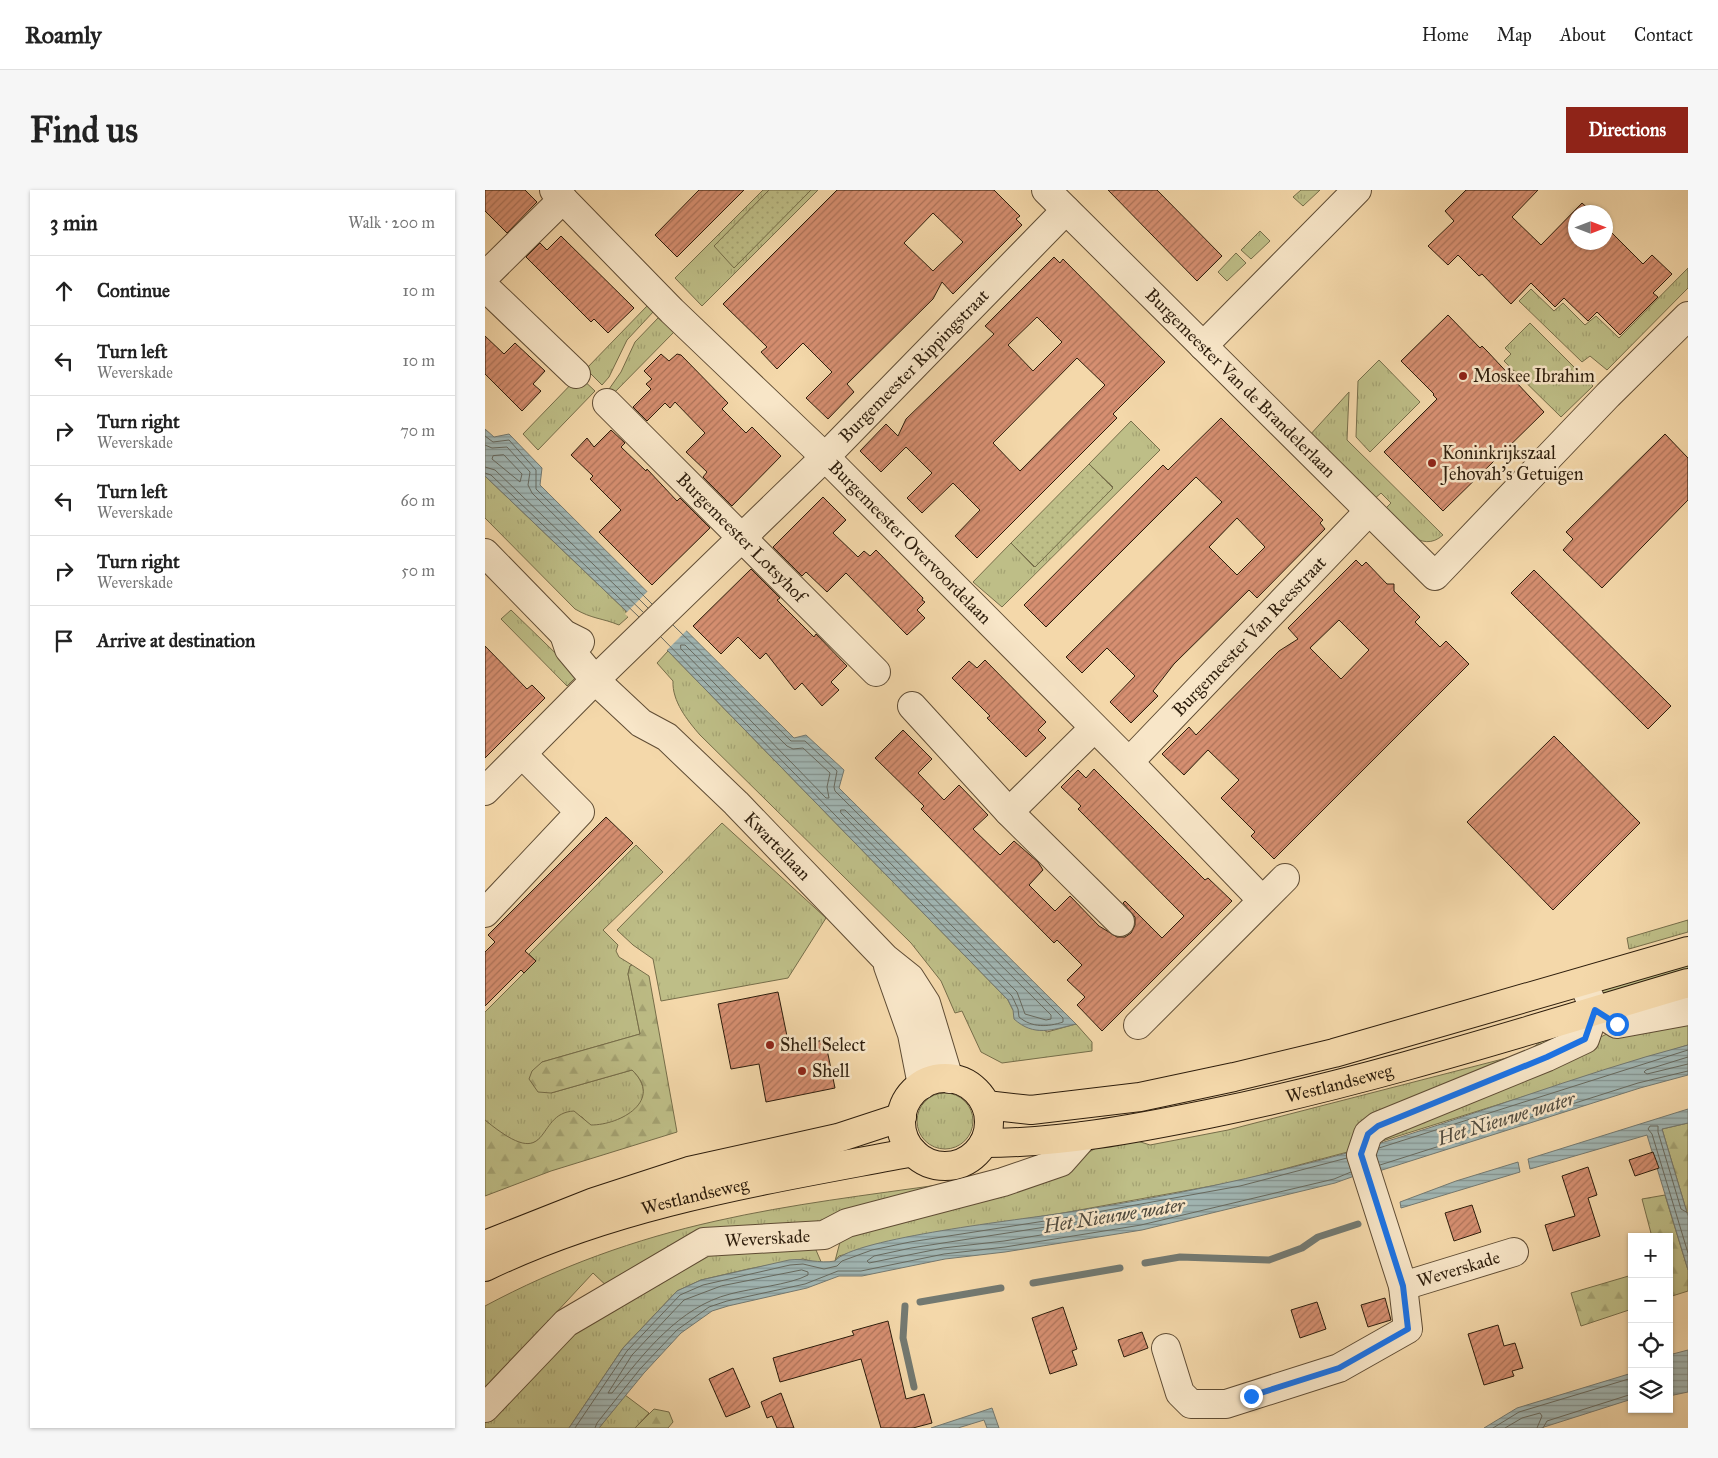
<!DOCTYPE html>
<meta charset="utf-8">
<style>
:root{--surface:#fff;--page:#f6f6f6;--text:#222;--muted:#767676;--line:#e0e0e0;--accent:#8f2418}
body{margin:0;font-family:"IM FELL Great Primer",serif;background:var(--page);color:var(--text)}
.controls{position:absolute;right:15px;bottom:15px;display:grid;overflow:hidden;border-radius:0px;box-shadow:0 1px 4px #0004}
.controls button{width:45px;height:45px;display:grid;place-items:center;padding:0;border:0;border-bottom:1px solid var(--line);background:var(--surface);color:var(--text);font:25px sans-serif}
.compass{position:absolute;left:1083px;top:15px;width:45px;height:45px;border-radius:50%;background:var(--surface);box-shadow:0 1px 4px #0004;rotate:90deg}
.stop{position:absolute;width:15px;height:15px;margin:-11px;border:4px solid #1a73e8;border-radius:50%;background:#fff}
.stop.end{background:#1a73e8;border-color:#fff;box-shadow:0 1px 5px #0008}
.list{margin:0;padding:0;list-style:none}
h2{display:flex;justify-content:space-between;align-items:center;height:65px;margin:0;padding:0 20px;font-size:21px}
h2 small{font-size:16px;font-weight:400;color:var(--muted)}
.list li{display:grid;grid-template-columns:32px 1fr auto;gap:15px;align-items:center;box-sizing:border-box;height:70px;padding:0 20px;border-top:1px solid var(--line)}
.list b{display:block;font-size:19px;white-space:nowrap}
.list p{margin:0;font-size:16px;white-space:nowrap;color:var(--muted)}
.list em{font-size:16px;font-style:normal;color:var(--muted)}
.icon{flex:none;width:28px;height:28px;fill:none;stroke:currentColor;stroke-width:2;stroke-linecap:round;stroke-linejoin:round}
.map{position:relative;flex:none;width:1203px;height:1238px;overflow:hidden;border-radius:0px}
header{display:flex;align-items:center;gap:30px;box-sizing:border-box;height:70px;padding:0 25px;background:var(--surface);border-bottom:1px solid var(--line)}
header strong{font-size:24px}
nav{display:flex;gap:28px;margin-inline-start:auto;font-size:18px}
.intro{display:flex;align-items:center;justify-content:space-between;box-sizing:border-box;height:120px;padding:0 30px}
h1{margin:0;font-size:35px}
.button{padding:12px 22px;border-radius:0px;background:var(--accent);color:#fff;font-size:18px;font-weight:700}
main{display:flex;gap:30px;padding:0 30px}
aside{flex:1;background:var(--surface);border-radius:0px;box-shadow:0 1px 4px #0004}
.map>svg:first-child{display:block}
</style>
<header>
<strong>Roamly</strong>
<nav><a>Home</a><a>Map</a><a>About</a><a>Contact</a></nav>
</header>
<div class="intro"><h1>Find us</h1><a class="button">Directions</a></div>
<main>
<aside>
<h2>3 min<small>Walk · 200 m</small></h2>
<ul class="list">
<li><svg class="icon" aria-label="ahead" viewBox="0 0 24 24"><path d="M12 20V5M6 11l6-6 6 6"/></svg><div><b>Continue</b></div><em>10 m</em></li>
<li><svg class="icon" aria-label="left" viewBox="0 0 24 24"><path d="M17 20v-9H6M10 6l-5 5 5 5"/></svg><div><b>Turn left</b><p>Weverskade</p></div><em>10 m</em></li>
<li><svg class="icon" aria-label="right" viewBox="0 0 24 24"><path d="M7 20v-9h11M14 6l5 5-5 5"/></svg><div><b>Turn right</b><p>Weverskade</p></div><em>70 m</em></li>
<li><svg class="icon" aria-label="left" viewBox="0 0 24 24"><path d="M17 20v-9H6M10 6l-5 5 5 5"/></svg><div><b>Turn left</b><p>Weverskade</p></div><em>60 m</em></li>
<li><svg class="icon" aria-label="right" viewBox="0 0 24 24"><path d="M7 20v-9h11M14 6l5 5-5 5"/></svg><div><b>Turn right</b><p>Weverskade</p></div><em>50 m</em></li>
<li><svg class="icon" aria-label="arrive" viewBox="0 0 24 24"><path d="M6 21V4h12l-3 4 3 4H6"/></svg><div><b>Arrive at destination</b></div></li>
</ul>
</aside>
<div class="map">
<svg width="1203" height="1238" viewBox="0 0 1203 1238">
<defs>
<pattern id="grass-tufts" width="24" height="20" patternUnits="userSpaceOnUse" patternTransform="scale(1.25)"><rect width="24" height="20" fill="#bebe87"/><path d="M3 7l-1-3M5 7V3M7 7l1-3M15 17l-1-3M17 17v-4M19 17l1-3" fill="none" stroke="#a4a373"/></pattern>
<pattern id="forest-firs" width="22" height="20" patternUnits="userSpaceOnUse" patternTransform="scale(1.25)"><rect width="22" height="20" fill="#bebe87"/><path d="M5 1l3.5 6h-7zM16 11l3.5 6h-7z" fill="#a4a373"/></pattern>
<pattern id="park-dots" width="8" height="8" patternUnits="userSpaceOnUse" patternTransform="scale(1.25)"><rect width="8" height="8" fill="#bebe87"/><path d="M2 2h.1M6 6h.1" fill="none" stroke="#a4a373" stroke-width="1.8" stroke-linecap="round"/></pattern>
<pattern id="water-rules" width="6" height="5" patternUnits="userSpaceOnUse" patternTransform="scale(1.25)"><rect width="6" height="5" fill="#a1b7b5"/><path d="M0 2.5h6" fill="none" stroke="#849492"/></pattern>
<pattern id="building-hatch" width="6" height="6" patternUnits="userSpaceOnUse" patternTransform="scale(1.25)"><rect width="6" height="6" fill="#d68f71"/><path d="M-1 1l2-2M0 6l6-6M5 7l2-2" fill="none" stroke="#ae745b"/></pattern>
</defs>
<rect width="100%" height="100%" fill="#f4d8aa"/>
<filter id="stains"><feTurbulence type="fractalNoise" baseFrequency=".004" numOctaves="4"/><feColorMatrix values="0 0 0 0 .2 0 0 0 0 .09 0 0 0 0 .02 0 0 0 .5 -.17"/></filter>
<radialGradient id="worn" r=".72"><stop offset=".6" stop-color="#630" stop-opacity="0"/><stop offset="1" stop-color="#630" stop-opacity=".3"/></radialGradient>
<!-- grass -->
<g fill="url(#grass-tufts)" stroke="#766e4a">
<path d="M278,0H333L217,116L190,88Z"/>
<path d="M816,0H835L818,16L808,7Z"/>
<path d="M775,41L785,51L766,69L756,60Z"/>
<path d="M751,63L761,73L742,91L733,82Z"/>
<path d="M1203,78V98L1122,180L1105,166L1097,172L1034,111L1046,99L1069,121L1078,113L1100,135L1111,126L1134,148Z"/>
<path d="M163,115L169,121L142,150L124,187L117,195L101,179Z"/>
<path d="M174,127L189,142L126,206L122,202L136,182L150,152Z"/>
<path d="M1045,133L1108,196L1076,227L1019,171L1026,164L1020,158Z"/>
<path d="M894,170L935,212L885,262L871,247L873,191Z"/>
<path d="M94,186L110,201L53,260L38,244Z"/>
<path d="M864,202L862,250L958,345C936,365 915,335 899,320L906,313L896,303L888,310L824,246Z"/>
<path d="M646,231L675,260L517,417L488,392L526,353L549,377L628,297L604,274Z"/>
<path d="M0,286L140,420L143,427L134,435C117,428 107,429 90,419L0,328Z"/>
<path d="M26,420L93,485L82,496L16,429Z"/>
<path d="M183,461L523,810L528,820L562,842L591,834L607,852V861L517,873L496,862L477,821L470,823L456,791L426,753L215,545C202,530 187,511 188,491L172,473Z"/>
<path d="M237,633L341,728L303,788L176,811L168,769L148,755L132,740Z"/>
<path d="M151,655L178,682L118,740L133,755L131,761L134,767L147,775L145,776L143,784L155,844L57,872L66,903L147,880C179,911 137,935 106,936L97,927L72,928C66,934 61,943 54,949C36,965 13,942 0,930V822L51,771L44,764Z"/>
<path d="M1203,730V742L1144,759L1142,748Z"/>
<path d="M1203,767V787L1123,804L1113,801Z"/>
<path d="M1203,826V855L891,953L912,931L1099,855L1126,842Z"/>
<path d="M1073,838L1094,840L870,960L754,991L578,1023L424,1047L354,1066L350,1071L355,1052L377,1035L564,984L615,956L640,947L665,955L743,940L1041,863Z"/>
<circle cx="460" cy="931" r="28"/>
<path d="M460,994L354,1031L258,1042L126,1100L108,1083L0,1199V1116C73,1077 150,1049 231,1031C306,1014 383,1005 460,994Z"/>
<path d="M325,1055L331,1060L337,1074L318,1069L263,1079L216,1090L192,1101L138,1158L84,1238H0V1231L91,1138L204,1067Z"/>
<path d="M140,1205L164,1223L150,1238H114Z"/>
</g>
<!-- forest -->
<g fill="url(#forest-firs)" stroke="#766e4a">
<path d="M147,775L164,786L192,942L66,981L0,1006V930C69,987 48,923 89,921L106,935C136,935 179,910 147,880L66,903L53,902L44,889L47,881L57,872L155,844L143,784L145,776Z"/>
<path d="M1203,933V1026L1177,939Z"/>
<path d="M1180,1005L1203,1080V1101L1184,1107V1047H1167L1157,1009Z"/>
<path d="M1147,1085V1119L1096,1136L1086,1103Z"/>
<path d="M169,1219L184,1222L188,1232L183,1238H150Z"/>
</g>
<!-- park -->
<g fill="url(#park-dots)" stroke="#766e4a">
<path d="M284,0H326L249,78L229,56Z"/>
<path d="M604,274L628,298L550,377L526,353Z"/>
</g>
<!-- water -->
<g fill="url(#water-rules)" stroke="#737971">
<path d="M0,239L9,247L24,244L57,278L55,295L309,548L321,545L359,580L354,598L591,834C567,840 549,847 529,829L528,820L523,810L183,461L0,286Z"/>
<path d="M1203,855V885L1155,898L894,981L875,984L850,993L657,1040L520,1062L460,1069L377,1086H354L322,1098L243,1116L227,1121L196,1143L159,1183L114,1238H84L138,1158L192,1101L216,1090L304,1070C320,1068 334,1074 350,1071C368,1048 541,1029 578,1023C676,1008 773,988 869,961C981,929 1090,885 1203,855Z"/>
<path d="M1203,919V933L1177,939L1203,1026V1080L1162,945L1045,979L1043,969Z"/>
<path d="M1033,972L1035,982L916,1018L915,1012L971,991Z"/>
<path d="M1203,1160V1202L1184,1206V1165Z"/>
<path d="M1147,1183V1209L1056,1238H999L1032,1218Z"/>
<path d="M507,1218L514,1238H502L499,1230L473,1238H446Z"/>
</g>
<!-- pier -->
<path fill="#f4d8aa" d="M164,400L203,439L180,462L140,424Z"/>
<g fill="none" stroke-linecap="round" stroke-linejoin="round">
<!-- shore -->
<g stroke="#676a60" stroke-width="1">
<path d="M0,246L8,252L24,250L51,280V299L167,414"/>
<path d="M0,255L7,258L22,257L45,282L43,295L47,303L163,418"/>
<path d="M19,265L37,284L35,292L7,269L8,266Z"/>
<path d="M0,277L10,280L158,422"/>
<path d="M0,283L6,285L154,427"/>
<path d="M176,447L527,806L533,819L534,827C547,838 563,837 578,832V828L350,601L349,597L352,581L320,551H306L188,435"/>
<path d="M196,455H200L302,556L308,559L318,558L345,583L342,597L344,608H341L196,459Z"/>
<path d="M356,620H360L566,825V829L561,830L540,824L532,802L356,623Z"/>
<path d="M1203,867L1161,880L1159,882L1162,884L1203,874"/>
<path d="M894,958L1203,860"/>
<path d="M895,975L1153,893L1203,881"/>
<path d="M696,1013L699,1015L697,1018L655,1029L519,1051L458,1058L384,1073L382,1071L389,1066L426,1058L580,1034Z"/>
<path d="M1203,1023L1196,1019L1173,942V936H1165L1163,939L1167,944L1203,1063"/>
<path d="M317,1080L323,1082V1085C304,1095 267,1098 245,1104C194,1117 159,1163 127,1203H123L147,1165L199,1110L236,1096Z"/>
<path d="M90,1238L142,1161L195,1105L218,1095L305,1075L318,1074L339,1079L352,1076L357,1071L387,1060L425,1052L579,1028L755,996L862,968"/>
<path d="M110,1238L112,1233L155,1179L192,1140L224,1117L242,1111L320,1094L353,1081H376L459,1064L520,1057L656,1035L849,989L866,982"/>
<path d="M1008,1238L1034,1222L1147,1188"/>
<path d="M1020,1238L1037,1228L1055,1223L1057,1226L1052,1238"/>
<path d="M1058,1238L1062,1231L1147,1204"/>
</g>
<!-- stream -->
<g stroke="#737971" stroke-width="7">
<path d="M660,1073L695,1067L784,1070L817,1058L833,1047L873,1034"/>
<path d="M548,1093L635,1078"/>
<path d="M435,1112L516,1098"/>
<path d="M420,1116L418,1148L429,1197"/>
</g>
</g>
<!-- building -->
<g fill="url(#building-hatch)" stroke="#2d1d0c" fill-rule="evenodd">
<path d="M0,0H40L52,12L22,43L0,21Z"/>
<path d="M214,0H259L192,67L170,45Z"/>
<path d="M352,0H509L535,26L531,29L537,35L468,104L457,92L448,109L362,194L369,202L343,229L321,208L347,182L318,153L292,179L276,162L282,157L238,114ZM448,23L478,52L448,81L419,53Z"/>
<path d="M623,0H672L737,66L712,91Z"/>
<path d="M981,0H1053L1027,27L1056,55L1097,13L1107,22H1090V52H1120V36L1158,74L1167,65L1187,84L1168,103L1173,107L1135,145L1112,122L1103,131L1079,108L1070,117L1046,93L1026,114L997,84L994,86L973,65L963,75L943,56L969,31L960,21Z"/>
<path d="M76,46L149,118L123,143L109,129L106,132L41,67L55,53L62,60Z"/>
<path d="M569,67L575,73L578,69L680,172L628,224L632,228L492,368L470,346L495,320L468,293L437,323L422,308L447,283L421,257L396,282L375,261L401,234L413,246L421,229L509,144L500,136ZM552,127L577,152L548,181L523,155ZM592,168L620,195L535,281L508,253Z"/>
<path d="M963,125L995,158L997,156L1002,161L1059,222L958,321L899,262L952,209L948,205L949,204L916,171Z"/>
<path d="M0,146L19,164L30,153L60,181L48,194L56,201L37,221L0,184Z"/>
<path d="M176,164L184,171L192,164L196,165L243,213L237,219L261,243L267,237L296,266L247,316L218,287L222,282L201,262L220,243L190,212L185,218L180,213L162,231L148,217L166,199L161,194L167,189L159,181Z"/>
<path d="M736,228L838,330L835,333L840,339L772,408L764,400L689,474L668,501L673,506L646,533L625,512L650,486L622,458L597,483L581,467L737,312L711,287L561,437L539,415L678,275L683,280ZM752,328L780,357L752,385L724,357Z"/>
<path d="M126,240L140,253L136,257L161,281L162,279L192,311L195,308L225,338L167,395L114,342L136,320L105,289L108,286L86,265L102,248L109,257Z"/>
<path d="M1180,244L1203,268V310L1117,398L1078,360L1088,349L1081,342Z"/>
<path d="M338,307L361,330L348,343L373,367L379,361L385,366L391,360L438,408L437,410L440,412L432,420L440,428L422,445L361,383L342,402L321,382L317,386L288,357Z"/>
<path d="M871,370L877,376L881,372L902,394H909V401L935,427L930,432L955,457L961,451L984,474L789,669L766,646L770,642L736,608L754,590L723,560L699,585L677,564L704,537L711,545L794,461L813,449L803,438ZM854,430L884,460L856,489L825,458Z"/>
<path d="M266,379L295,408L292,410L329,447L331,444L362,476L346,492L354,500L337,516L317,493L310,500L281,463L275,469L253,447L236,464L208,436Z"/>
<path d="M1049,380L1186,516L1163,539L1026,403Z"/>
<path d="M0,456L42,499L47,495L60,508L0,568Z"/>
<path d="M500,470L561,532L553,540L561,548L541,567L502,528L505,526L467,488L484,471L492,478Z"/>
<path d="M418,540L447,569L433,583L459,610L474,595L503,625L488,639L515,665L529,651L553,672L558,680L544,695L570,721L585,706L614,736L632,747H640L646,743L650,735V727L638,713L640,711L677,748L699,726L593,619L596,616L576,597L593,580L601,588L609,579L720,690L723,688L747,711L617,841L592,815L600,807L582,790L597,775L572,750L569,753L443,626L436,619L439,616L390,568Z"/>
<path d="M1069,546L1155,633L1068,720L982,632Z"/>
<path d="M121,627L148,653L40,761L51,771L39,783L36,780L0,816V762L10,752L3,745Z"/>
<path d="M293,802L304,856L340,850L350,898L281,912L274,874L246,879L233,814Z"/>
<path d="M1168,962L1174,978L1150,986L1144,970Z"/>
<path d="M1103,977L1112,1005L1103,1008L1115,1046L1068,1061L1060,1035L1090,1026L1077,986Z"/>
<path d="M987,1015L996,1042L969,1051L960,1023Z"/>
<path d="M900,1108L906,1130L883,1137L876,1115Z"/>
<path d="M832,1112L841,1139L815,1148L806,1120Z"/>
<path d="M578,1117L592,1159L587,1161L592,1175L565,1184L547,1128Z"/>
<path d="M403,1131L421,1209L439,1204L447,1233L428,1238H396L376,1169L295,1192L288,1168L369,1145L367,1141Z"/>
<path d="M1013,1135L1019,1156L1030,1153L1038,1178L1027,1181L1029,1186L999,1195L983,1144Z"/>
<path d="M657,1142L663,1158L639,1167L633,1150Z"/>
<path d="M248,1178L265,1217L241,1227L224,1189Z"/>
<path d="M296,1203L309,1238H292L287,1226L282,1228L276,1212Z"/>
</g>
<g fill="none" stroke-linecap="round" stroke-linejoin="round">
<!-- minor casing -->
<g stroke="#5f4c34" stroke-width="30">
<g id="minor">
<path id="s1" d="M69,0L187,121L340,267L644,572L777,710"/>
<path id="s2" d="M561,0L950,386L1123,205L1203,126"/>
<path d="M0,86L78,9"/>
<path d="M0,97L91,184"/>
<path d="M718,156L872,0"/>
<path id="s3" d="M122,213L391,482"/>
<path d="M0,363L79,444L95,452"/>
<path id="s4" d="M79,444L84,459L110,490L156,533L182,547L251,613L400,768L425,788L441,813L464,889"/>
<path d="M427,516L524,622L635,732"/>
<path id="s5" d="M644,572L884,321"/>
<path id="s6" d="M0,601L110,490L340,267L581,20"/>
<path d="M524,622L609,538"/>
<path d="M0,723L95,622L37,564"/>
<path d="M403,776L427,844L437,895"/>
<path d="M1110,820L1132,834L1203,821"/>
<path d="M653,835L800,688"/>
<path id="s7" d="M918,1096L1029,1062"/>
<path d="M681,1158L695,1203L706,1214H741L854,1178L923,1139L918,1096L876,965L883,944L893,936L1062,867L1100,849L1110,820L1098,793"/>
<path id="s8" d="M0,1218L81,1133L219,1052L339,1045L362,1033L518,992L576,972L599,946"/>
</g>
</g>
<!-- major casing -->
<g stroke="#2d1d0c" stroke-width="30">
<g id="major">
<circle cx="460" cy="932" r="44"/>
<path d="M501,915L546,920L655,907L749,887L849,863L1203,761"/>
<path id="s9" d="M499,953C575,953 649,939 723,924C886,891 1044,840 1203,793"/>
<path d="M0,1055L109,1012L204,981L353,948L417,927"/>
<path id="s10" d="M0,1077C134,1012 282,990 428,962"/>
</g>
</g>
<!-- minor -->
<use href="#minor" stroke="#f8e6c8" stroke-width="28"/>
<!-- major -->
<use href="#major" stroke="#f4d8aa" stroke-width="28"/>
</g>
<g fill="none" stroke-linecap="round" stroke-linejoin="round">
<!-- route -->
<path stroke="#1a73e8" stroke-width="6" d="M766,1206L854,1178L923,1139L918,1096L876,964L883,944L893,936L1062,867L1100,849L1110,820L1132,834"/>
</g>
<!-- markers -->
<g fill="#8f2418" stroke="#f8e6c8" stroke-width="2">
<circle cx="978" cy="186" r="5"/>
<circle cx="947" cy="273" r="5"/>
<circle cx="285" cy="855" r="5"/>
<circle cx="317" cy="881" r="5"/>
</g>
<g text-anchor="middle" stroke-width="5" stroke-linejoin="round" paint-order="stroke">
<!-- street labels -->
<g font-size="18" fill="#2d1d0c" stroke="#f8e6c8">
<text dy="6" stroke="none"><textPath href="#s6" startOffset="604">Burgemeester Rippingstraat</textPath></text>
<text dy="6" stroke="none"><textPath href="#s2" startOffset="274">Burgemeester Van de Brandelerlaan</textPath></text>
<text dy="6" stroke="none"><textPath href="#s3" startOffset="190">Burgemeester Lotsyhof</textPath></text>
<text dy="6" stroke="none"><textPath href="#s1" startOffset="501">Burgemeester Overvoordelaan</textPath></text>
<text dy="6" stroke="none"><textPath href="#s5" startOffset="174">Burgemeester Van Reesstraat</textPath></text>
<text dy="6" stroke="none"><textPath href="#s4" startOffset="304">Kwartellaan</textPath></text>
<text dy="6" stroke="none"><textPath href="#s9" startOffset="361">Westlandseweg</textPath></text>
<text dy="6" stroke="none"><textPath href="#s10" startOffset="222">Westlandseweg</textPath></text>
<text dy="6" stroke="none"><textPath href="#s8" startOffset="341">Weverskade</textPath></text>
<text dy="6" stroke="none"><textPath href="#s7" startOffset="58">Weverskade</textPath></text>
</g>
<!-- poi labels -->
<g font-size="18" fill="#2d1d0c" stroke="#f8e6c8" text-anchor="start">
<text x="988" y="192">Moskee Ibrahim</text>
<text x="957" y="269">Koninkrijkszaal<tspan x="957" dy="21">Jehovah's Getuigen</tspan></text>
<text x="295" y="861">Shell Select</text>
<text x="327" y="887">Shell</text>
</g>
<!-- water labels -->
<g font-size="19" font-style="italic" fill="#504b3f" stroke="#f8e6c8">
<text transform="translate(1021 928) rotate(-17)" y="7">Het Nieuwe water</text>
<text transform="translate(629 1025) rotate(-9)" y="7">Het Nieuwe water</text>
</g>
</g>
<rect width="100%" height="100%" filter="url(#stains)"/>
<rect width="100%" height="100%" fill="url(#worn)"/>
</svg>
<div class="controls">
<button>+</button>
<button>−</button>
<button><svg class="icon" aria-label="locate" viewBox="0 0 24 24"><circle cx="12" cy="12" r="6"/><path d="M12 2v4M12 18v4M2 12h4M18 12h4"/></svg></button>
<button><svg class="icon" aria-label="layers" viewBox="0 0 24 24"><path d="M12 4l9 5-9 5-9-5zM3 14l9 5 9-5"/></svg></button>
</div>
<svg class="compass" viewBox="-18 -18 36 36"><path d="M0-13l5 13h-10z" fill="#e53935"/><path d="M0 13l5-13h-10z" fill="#767676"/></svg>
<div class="stop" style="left:1132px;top:834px"></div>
<div class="stop end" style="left:766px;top:1206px"></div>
</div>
</main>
